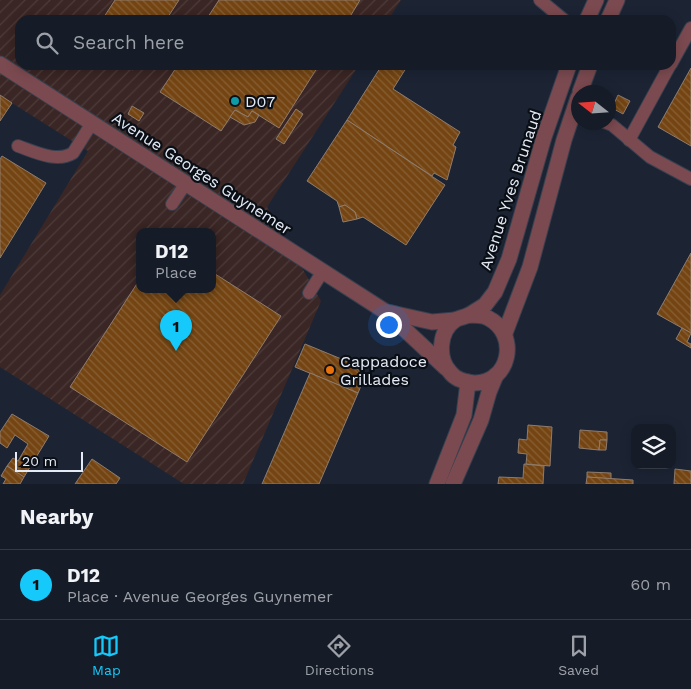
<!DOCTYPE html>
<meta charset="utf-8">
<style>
:root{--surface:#151b27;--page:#222833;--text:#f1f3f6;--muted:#9da1a7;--line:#343944;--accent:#15cafb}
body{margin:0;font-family:"Work Sans",sans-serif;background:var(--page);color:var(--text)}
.controls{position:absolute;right:15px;bottom:15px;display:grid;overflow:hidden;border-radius:10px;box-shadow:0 2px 12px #0003}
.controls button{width:45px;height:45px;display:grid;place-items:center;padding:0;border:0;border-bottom:1px solid var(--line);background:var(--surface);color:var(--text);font:25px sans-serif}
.compass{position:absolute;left:571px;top:85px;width:45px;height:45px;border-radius:50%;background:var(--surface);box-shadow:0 2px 12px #0003;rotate:287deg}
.scale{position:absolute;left:15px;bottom:12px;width:68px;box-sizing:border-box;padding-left:5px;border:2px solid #e5ebf6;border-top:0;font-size:14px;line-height:18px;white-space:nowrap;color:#e5ebf6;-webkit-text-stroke:4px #0a0e15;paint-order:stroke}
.you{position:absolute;left:388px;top:324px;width:18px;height:18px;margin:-12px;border:4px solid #fff;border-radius:50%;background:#1a73e8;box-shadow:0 0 0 8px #1a73e833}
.badge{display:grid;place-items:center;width:32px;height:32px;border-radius:50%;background:var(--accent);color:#111;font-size:16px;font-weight:700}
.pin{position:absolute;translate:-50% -41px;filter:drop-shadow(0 1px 2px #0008)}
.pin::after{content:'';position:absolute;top:26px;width:18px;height:15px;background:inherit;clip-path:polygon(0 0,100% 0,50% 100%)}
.popup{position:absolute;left:136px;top:228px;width:80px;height:65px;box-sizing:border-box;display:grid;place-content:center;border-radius:10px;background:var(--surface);filter:drop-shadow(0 1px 4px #0005);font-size:16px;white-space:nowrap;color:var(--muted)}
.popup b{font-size:19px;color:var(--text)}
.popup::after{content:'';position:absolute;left:50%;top:100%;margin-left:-10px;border:10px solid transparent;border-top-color:var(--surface)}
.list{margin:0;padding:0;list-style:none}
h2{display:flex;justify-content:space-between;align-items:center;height:65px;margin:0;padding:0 20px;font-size:21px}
h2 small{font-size:16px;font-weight:400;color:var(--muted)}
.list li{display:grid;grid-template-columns:32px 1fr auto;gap:15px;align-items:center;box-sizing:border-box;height:70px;padding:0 20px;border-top:1px solid var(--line)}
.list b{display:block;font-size:19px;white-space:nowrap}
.list p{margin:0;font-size:16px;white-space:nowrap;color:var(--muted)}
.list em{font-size:16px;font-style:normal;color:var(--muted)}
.icon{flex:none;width:28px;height:28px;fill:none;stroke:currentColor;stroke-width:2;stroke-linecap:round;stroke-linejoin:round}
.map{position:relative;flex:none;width:691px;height:484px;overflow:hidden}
.search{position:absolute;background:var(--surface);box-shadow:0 2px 12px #0003;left:15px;right:15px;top:15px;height:55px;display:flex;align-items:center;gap:12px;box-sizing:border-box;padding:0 18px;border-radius:15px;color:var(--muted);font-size:19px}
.sheet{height:135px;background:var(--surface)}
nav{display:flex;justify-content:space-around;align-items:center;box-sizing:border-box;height:70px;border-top:1px solid var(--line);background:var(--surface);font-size:14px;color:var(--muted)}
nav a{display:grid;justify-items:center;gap:2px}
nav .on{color:var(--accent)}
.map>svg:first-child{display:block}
</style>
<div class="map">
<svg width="691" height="484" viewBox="0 0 691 484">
<defs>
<pattern id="industrial-furrows" width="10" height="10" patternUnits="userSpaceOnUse" patternTransform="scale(1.25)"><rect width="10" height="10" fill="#3a2624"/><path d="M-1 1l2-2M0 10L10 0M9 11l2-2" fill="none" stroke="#4d3b3a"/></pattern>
<pattern id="building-back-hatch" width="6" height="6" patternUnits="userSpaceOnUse" patternTransform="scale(1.25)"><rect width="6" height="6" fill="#744512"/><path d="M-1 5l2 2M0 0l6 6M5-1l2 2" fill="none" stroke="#886035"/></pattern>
</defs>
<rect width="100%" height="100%" fill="#1c2434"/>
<!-- industrial -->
<path fill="url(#industrial-furrows)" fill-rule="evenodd" d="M0,0H401L388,20H20V65H359L267,207L321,301L243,484H184L0,367V295L88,151L12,103L0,121ZM140,232H212V290H140Z"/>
<!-- building -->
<g fill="url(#building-back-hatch)" stroke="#8f7c6d">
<path d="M115,0H179L166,20H102Z"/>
<path d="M219,0H360L348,20H206Z"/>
<path d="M125,65H136L133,70Z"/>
<path d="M178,65H319L279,128L252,111L248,117L235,110L221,131L160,92Z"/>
<path d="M382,65H408L393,89L460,132L453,145L456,147L447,180L434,173L432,176L347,120Z"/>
<path d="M691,68V146L658,127Z"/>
<path d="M0,95L12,103L0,121Z"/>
<path d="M618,95L630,101L623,114L612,108Z"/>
<path d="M132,106L144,113L139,121L128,114Z"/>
<path d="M296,109L303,114L284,144L276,139Z"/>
<path d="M235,110L248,117L252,111L259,115L255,122L244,125L230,117Z"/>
<path d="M347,120L445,185L406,245L363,217L357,219L355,212L345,205L339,207L337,201L307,181Z"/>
<path d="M2,156L46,183L0,258V159Z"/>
<path d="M345,205L355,212L357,219L343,222L339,207Z"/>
<path d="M691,253V333L657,314Z"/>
<path d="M212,272L281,316L187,462L70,387L140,279V290H212Z"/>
<path d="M682,328L691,333L687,342L691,344V348L676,339Z"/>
<path d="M305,344L351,363L365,376L358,393L295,367Z"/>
<path d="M310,373L358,393L319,484H262Z"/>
<path d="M12,414L49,436L24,477L7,466L13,458L18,461L28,444L15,435L7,448L0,443V432Z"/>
<path d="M528,425L552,427L550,466L526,464L527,454L518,453L519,439L527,440Z"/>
<path d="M580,430L607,432V440H600L599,450L579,448Z"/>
<path d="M600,440H607L606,450H599Z"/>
<path d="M92,459L120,478L116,484H75Z"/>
<path d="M524,464L544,466L543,484H498L499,477L523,478Z"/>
<path d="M7,466L24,477L20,484H3L6,479L1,476Z"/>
<path d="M675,469L691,471V484H674Z"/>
<path d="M587,472L611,473V479L587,477Z"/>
<path d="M587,477L633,480V484H586Z"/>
</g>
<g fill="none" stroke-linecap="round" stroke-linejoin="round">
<!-- lane casing -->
<g stroke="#38404f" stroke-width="14">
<g id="lane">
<path d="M540,0L564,20"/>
<path d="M671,64L691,28"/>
<path d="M604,122L612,125L650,157L691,179"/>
<path d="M629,140L670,65"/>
<path d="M18,146C35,152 57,163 73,153L92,123"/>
<path d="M172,204L186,183"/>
<path d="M309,293L323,271"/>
</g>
</g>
<!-- street casing -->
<g stroke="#38404f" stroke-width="17">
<g id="street">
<path d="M587,20L596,0"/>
<path d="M608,20L617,0"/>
<path d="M0,64L386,312L446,368"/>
<path d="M580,92L590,65"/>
<path d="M387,312L432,322L455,320"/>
<path d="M469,315L485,305L495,292L509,259L544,137L569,65"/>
<path d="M469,315C476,315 483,315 488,318C520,334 510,384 474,383C465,382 455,379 450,372C437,358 439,331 455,320C458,318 465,317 469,315Z"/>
<path d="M505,333L530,267L564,140L578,98"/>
<path d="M437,484L464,415L468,382"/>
<path d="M453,484L481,420L489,392L496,375"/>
</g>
</g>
<!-- lane -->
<use href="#lane" stroke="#7b4a50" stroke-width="12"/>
<!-- street -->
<use href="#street" stroke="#7b4a50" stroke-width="15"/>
</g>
<!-- markers -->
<circle fill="#0f9aa8" stroke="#0a0e15" stroke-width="2" cx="235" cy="101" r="5"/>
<circle fill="#e8710a" stroke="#0a0e15" stroke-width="2" cx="330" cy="370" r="5"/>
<g text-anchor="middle" stroke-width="4.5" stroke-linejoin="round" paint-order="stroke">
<!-- poi labels -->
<g font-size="16" fill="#e5ebf6" stroke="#0a0e15" text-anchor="start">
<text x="245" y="107">D07</text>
<text x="340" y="367">Cappadoce<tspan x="340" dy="18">Grillades</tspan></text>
</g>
<!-- street labels -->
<g font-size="16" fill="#e5ebf6" stroke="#0a0e15">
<text transform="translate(202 173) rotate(33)" y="6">Avenue Georges Guynemer</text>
<text transform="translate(510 190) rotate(-72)" y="6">Avenue Yves Brunaud</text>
</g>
</g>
</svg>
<div class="controls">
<button><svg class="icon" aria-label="layers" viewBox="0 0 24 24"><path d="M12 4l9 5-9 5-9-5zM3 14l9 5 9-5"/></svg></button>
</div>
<svg class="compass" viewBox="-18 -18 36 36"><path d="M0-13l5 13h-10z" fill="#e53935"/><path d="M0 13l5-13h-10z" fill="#9da1a7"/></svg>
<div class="scale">20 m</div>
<div class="you"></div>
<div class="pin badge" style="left:176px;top:351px">1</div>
<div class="popup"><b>D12</b>Place</div>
<div class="search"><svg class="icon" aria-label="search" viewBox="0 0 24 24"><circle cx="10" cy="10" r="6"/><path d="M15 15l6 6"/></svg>Search here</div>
</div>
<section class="sheet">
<h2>Nearby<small></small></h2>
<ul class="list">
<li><span class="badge">1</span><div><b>D12</b><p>Place · Avenue Georges Guynemer</p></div><em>60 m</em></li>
</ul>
</section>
<nav>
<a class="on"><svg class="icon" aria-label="map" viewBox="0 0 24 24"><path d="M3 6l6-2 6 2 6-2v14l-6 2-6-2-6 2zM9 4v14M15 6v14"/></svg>Map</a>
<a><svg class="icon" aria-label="directions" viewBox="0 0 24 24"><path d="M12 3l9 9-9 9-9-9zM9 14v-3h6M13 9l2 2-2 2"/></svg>Directions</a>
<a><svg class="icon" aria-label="saved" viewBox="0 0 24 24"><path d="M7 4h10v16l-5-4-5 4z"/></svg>Saved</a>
</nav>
